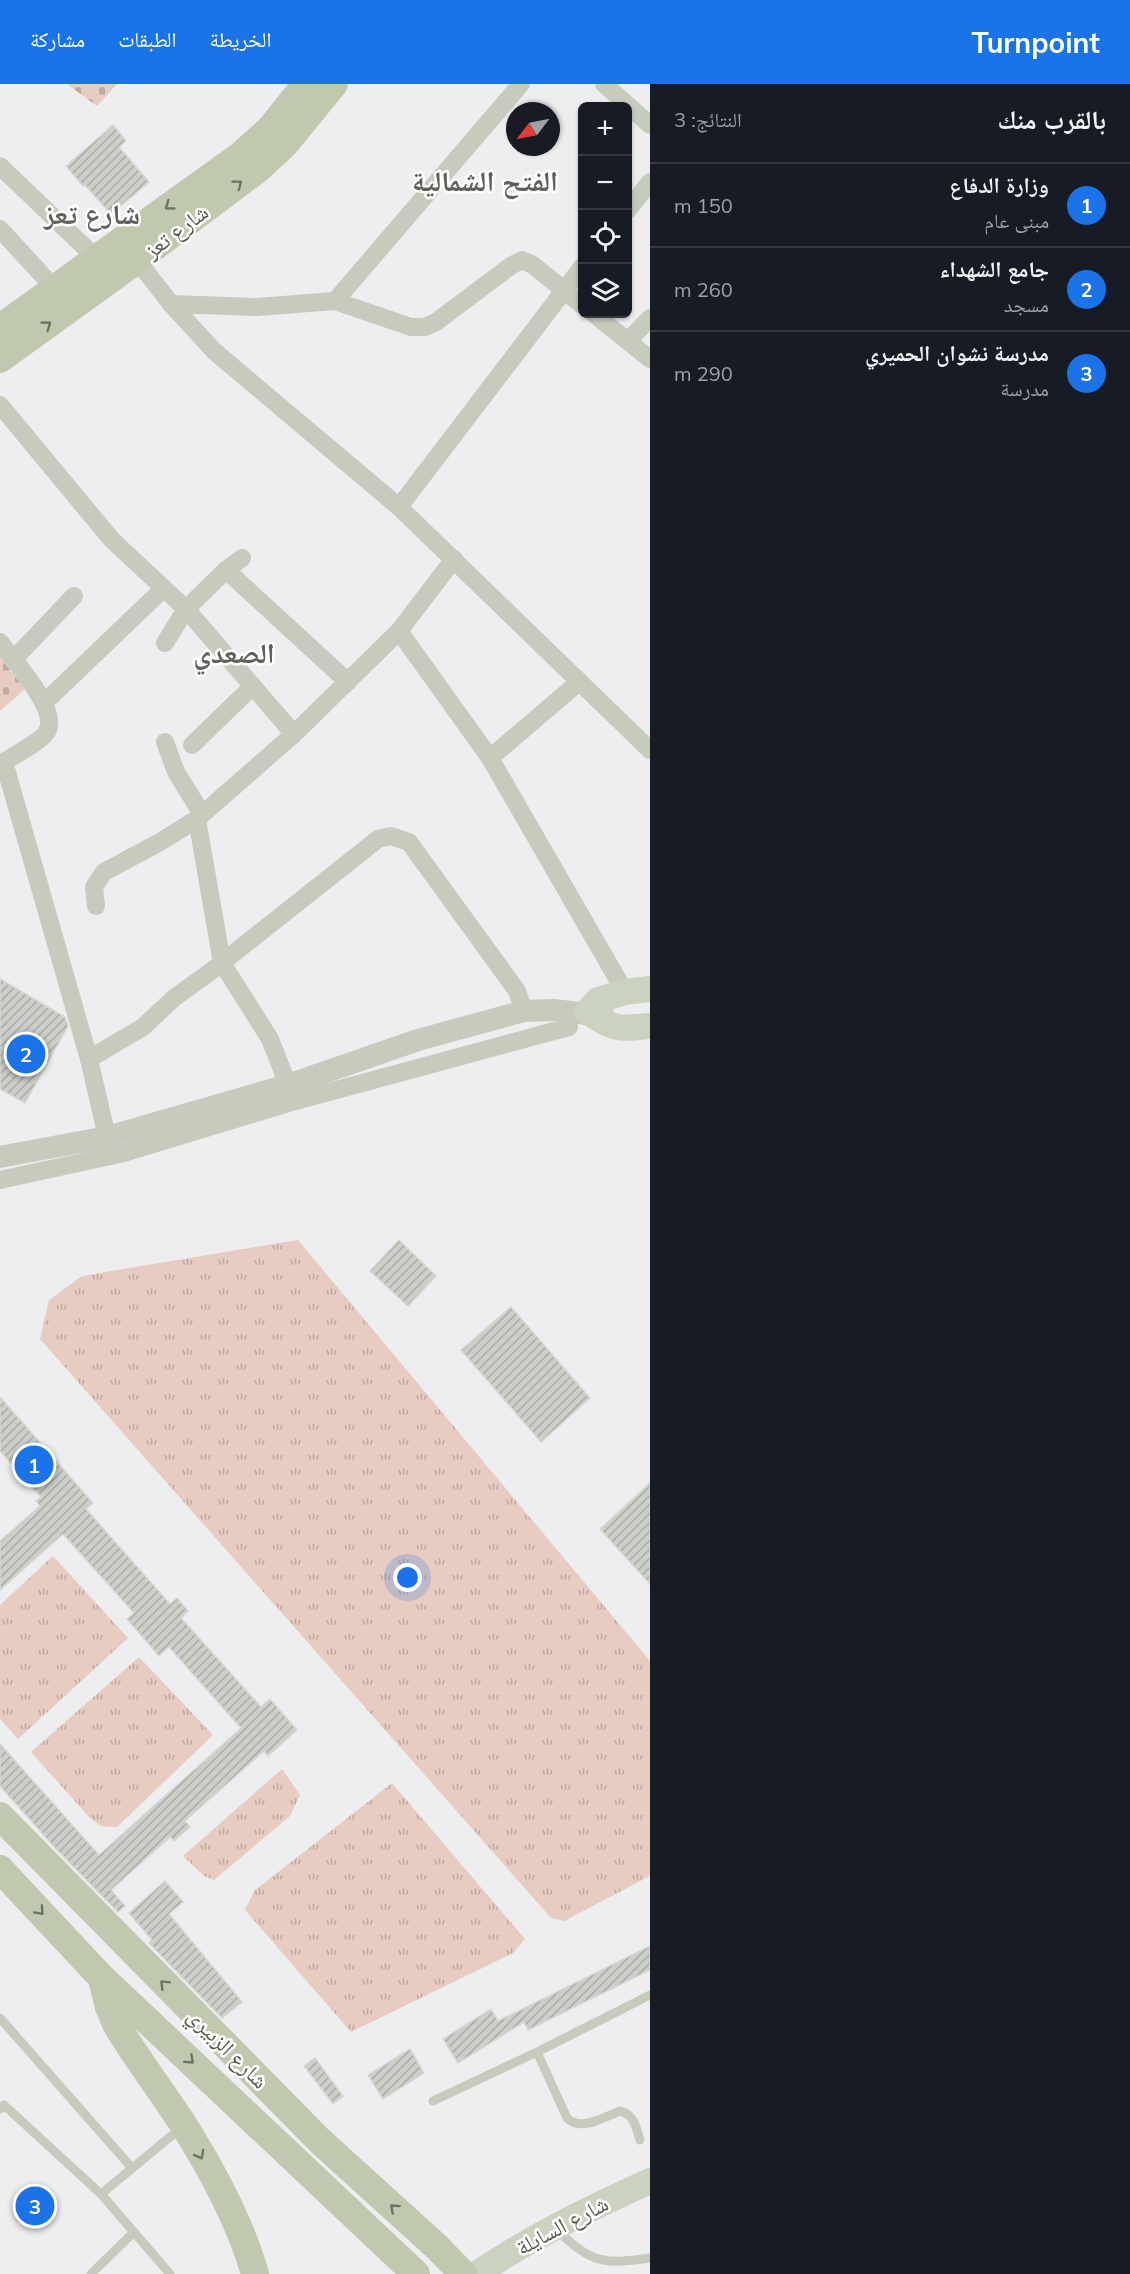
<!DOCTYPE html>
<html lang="ar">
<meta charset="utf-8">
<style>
:root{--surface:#171b24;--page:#20242c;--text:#f1f3f6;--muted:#9ea1a6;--line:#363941;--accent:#1a73e8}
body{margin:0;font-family:Mulish,"Noto Naskh Arabic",sans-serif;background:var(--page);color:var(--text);direction:rtl}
.controls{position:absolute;right:18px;top:18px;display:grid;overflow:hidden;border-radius:9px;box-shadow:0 2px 4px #0004}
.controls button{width:54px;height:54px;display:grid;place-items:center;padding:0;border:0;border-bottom:2px solid var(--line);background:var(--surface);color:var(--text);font:30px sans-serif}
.compass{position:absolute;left:506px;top:18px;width:54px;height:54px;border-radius:50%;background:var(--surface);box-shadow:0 2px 4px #0004;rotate:238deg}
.you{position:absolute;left:408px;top:1494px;width:21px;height:21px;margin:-15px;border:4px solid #fff;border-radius:50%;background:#1a73e8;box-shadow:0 0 0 9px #1a73e833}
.badge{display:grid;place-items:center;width:39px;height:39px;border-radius:50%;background:var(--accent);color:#fff;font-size:20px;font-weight:700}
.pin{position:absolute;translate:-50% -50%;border:3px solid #fff;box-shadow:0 2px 6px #0006}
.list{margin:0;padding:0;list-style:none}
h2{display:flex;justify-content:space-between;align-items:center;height:78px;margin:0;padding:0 24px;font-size:26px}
h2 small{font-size:20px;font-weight:400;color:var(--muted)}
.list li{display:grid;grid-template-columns:39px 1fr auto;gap:18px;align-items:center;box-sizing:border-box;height:84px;padding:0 24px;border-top:2px solid var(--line)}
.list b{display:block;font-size:22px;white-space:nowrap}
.list p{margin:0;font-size:20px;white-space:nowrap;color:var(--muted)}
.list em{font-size:20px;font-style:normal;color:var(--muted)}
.icon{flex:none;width:33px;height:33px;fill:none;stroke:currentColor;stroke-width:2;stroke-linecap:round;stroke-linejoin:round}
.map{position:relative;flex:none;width:650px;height:2190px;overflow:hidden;direction:ltr}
header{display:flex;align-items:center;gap:36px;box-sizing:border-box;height:84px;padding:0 30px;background:var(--accent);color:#fff}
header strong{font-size:28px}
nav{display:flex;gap:33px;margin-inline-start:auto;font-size:21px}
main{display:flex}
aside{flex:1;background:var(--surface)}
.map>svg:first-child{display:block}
</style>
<header>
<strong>Turnpoint</strong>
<nav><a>الخريطة</a><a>الطبقات</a><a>مشاركة</a></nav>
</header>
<main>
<aside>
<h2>بالقرب منك<small>النتائج: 3</small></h2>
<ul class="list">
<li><span class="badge">1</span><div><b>وزارة الدفاع</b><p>مبنى عام</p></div><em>150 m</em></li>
<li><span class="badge">2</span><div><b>جامع الشهداء</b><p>مسجد</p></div><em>260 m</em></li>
<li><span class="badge">3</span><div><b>مدرسة نشوان الحميري</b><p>مدرسة</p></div><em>290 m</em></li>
</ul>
</aside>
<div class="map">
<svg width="650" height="2190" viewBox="0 0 650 2190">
<defs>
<pattern id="grass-tufts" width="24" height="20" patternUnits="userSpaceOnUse" patternTransform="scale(1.5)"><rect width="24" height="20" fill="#e8cbc1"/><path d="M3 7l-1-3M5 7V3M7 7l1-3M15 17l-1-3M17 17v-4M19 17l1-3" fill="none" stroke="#bfa89f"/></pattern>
<pattern id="cemetery-stones" width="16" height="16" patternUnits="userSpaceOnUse" patternTransform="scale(1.5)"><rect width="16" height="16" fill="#e8cbc1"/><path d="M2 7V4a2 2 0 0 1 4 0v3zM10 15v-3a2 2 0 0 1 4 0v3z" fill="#bfa89f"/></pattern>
<pattern id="building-hatch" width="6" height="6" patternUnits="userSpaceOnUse" patternTransform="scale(1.5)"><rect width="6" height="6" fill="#cbcfc8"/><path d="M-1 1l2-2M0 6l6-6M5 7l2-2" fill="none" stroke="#a7aba4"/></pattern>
</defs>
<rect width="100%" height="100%" fill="#eeeef0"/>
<!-- grass -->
<g fill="url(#grass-tufts)">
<path d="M298,1156L650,1577V1792L564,1837L551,1834L40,1255L49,1216L82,1192Z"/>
<path d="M53,1472L128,1554L18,1655L0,1635V1521Z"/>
<path d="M139,1573L213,1651L117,1743L101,1742L90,1734L31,1668Z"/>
<path d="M282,1685L300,1711L290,1732L214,1796L204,1792L183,1772Z"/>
<path d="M392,1699L525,1855L513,1869L351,1948L245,1826L254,1807Z"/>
</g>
<!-- cemetery -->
<g fill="url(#cemetery-stones)">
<path d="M67,0H117L97,22Z"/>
<path d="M0,573L25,605L0,627Z"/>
</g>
<!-- building -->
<g fill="url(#building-hatch)" stroke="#d5d8d2" stroke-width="1.5">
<path d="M113,41L126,57L119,63L149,98L111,130L85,101L83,102L66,82Z"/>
<path d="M0,895L65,933L68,942L25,1019L0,1005Z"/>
<path d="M399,1156L436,1192L408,1222L370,1187Z"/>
<path d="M511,1223L590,1314L541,1358L461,1266Z"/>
<path d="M0,1313L93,1419L86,1425L170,1520L177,1514L188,1527L181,1534L261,1623L270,1615L297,1646L268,1672L264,1667L185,1737L190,1743L174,1757L170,1753L111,1806L125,1822L118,1828L58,1767L0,1702V1660L99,1771L241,1644L169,1563L159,1572L127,1535L134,1529L63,1450L0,1506V1457L40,1422L36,1417L41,1413L0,1367Z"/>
<path d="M650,1399V1500L600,1445Z"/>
<path d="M165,1797L183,1818L169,1830L242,1918L222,1934L149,1859L152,1856L129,1829Z"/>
<path d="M650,1862V1886L528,1946L524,1938L458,1979L443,1955L491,1925L498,1937Z"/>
<path d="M410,1965L424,1989L383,2015L368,1991Z"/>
<path d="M315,1974L343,2012L333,2020L304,1982Z"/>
</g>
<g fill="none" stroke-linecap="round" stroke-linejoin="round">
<!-- service -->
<g stroke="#c6cbbe" stroke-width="9">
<path d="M0,1934L132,2084"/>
<path d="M537,1968L567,2034C581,2048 604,2033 620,2027C634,2030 636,2043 640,2056"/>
<path d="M433,2017L537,1968L650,1911"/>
<path d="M0,2025L4,2021L101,2110L170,2190"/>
<path d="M101,2110L182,2043"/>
<path d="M556,2145C591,2179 603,2181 650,2174"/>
<path d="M91,2190L134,2148"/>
</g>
<!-- minor -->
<g stroke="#c6cbbe" stroke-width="18">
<path d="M604,0L650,41"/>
<path d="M0,82L97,175"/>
<path d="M628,126L650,98"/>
<path d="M0,145L55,205"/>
<path d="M137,176L171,220L214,267L399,423L650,666"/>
<path d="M335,217L521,0"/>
<path d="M171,220L257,223L335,217L411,243H425L436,238L512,181L522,176L533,181L582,221"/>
<path d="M594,230L650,275"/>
<path d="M628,257L650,234"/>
<path d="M0,321L112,456L186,525L294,650"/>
<path d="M399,423L582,183"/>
<path d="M226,486L348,598"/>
<path d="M399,547L490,674L625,908"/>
<path d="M0,558C13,576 62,628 46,649C41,657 13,672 4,678L89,975L107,1053"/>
<path d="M165,559L186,525L226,486L242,474"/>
<path d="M13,576L74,512"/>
<path d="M45,618L163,505"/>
<path d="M165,658L176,688L202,730"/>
<path d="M192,661L253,602"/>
<path d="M490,674L579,598"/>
<path d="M197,735L222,879L270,955L288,1001"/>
<path d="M96,822L94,803L104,788L160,758L197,735L294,650L399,547L454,475"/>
<path d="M89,975L143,943L174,914L210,888L378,755L391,752L409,758L517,907L524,927"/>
<path d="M0,1096L124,1069L292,1018L569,943"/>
</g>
<!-- tertiary -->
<path stroke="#c6cbbe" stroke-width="22" d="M0,1073L107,1053L288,1001L418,956L524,927L554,926L604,932"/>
<!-- secondary -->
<g stroke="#cbd2c0" stroke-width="26">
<path d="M650,905L625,908L598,916L587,928C617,946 615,945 650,942"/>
<path d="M477,2190C531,2153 590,2124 650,2097"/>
</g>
<!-- primary -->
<g stroke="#c0c9b0" stroke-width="28">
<path d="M0,244L241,71L270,45L306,0"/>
<path d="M0,275L137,176L258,85L285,60L334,0"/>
<path d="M0,1732L320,2057L437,2163L463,2190"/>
<path d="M0,1785L101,1893L416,2190"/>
<path d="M102,1895L109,1923L116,1940C136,1974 161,2006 183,2040C212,2086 240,2137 255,2190"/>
</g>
</g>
<!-- one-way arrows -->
<defs><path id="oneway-chevron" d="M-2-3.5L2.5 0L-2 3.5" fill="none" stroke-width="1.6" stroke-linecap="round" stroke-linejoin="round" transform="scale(1.5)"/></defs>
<g stroke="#6e7462">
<use href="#oneway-chevron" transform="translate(238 100) rotate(-37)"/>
<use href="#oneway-chevron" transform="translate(169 122) rotate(144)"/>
<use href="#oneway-chevron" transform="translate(47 241) rotate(-36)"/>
<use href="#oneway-chevron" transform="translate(40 1827) rotate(47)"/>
<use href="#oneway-chevron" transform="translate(164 1900) rotate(-135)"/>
<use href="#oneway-chevron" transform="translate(190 1976) rotate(43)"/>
<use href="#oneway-chevron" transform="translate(200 2071) rotate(61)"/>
<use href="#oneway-chevron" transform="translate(394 2124) rotate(-138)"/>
</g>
<g text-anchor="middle" stroke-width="5" stroke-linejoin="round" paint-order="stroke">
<!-- street labels -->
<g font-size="22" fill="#535848" stroke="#fff">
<text transform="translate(176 147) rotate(-37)" y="8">شارع تعز</text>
<text transform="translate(228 1964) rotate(45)" y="8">شارع الزبيري</text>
<text transform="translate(562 2141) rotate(-28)" y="8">شارع السايلة</text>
</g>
<!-- district labels -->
<g font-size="28" font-weight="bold" fill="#5f615b" stroke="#fff">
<text x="485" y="107">الفتح الشمالية</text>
<text x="92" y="140">شارع تعز</text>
<text x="234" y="579">الصعدي</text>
</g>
</g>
</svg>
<div class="controls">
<button>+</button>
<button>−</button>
<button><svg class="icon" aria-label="locate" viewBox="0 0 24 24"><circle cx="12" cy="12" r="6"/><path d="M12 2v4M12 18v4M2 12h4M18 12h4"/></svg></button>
<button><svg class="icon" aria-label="layers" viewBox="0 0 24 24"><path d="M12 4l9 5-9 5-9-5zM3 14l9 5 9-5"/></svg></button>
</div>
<svg class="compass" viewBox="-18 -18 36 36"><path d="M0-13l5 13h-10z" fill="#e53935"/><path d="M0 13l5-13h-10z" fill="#9ea1a6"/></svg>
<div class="you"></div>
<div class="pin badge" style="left:34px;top:1381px">1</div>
<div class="pin badge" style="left:26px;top:970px">2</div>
<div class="pin badge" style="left:35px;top:2122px">3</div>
</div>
</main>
